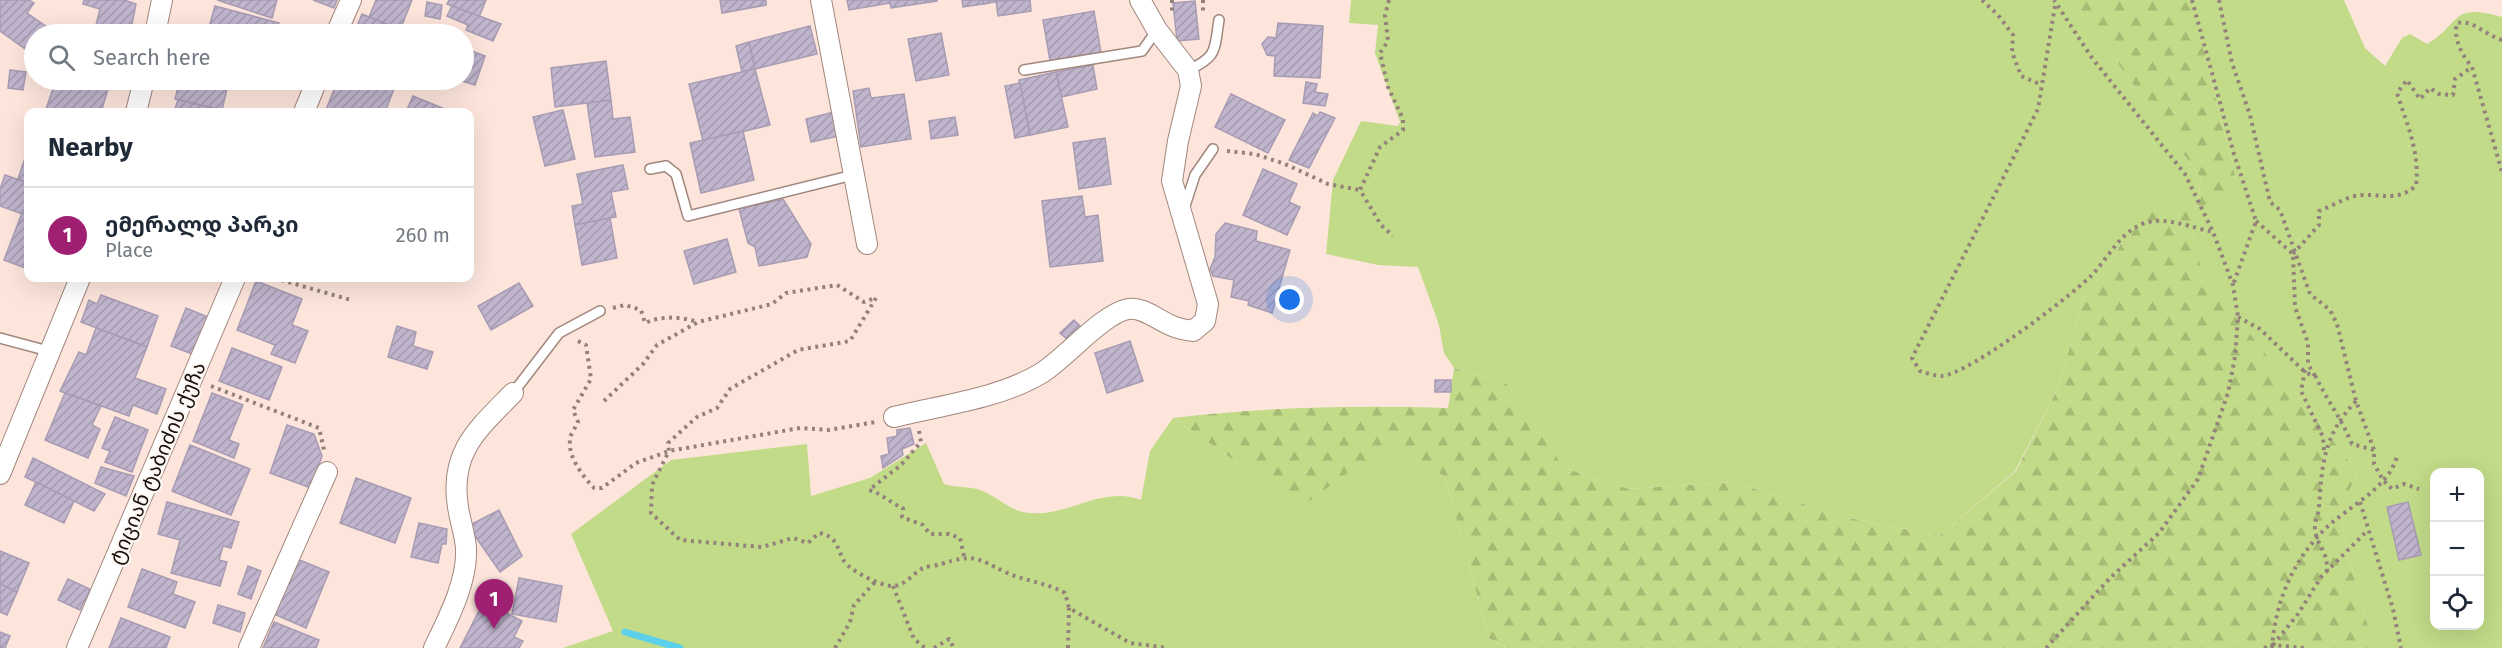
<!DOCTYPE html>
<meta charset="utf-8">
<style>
:root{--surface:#fff;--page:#f6f6f7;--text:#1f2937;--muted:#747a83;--line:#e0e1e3;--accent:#9f2073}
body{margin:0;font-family:"Fira Sans","Noto Sans Georgian",sans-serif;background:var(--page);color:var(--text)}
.controls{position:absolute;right:18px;bottom:18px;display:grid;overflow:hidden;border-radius:12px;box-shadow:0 6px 24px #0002}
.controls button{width:54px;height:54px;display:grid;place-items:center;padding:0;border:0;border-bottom:2px solid var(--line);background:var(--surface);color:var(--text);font:30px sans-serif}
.you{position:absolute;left:1290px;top:300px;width:21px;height:21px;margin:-15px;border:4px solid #fff;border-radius:50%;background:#1a73e8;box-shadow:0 0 0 9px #1a73e833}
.badge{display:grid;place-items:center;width:39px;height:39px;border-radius:50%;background:var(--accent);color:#fff;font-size:20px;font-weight:700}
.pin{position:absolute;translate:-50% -50px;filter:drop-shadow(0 2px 3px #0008)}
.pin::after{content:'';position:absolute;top:32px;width:21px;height:18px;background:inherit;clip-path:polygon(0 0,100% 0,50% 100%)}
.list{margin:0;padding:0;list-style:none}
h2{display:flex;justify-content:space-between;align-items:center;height:78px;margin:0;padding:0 24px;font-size:26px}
h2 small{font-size:20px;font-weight:400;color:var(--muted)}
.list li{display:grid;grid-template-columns:39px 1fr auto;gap:18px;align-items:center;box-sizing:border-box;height:96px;padding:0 24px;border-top:2px solid var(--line)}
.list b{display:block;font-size:22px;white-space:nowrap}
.list p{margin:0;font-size:20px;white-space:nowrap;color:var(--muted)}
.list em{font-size:20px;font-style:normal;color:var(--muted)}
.icon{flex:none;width:33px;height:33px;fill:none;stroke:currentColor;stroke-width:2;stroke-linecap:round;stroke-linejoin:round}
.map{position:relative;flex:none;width:2502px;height:648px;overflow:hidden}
.search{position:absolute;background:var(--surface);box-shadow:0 6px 24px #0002;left:24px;top:24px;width:450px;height:66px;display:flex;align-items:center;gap:15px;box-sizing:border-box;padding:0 21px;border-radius:33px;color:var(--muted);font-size:22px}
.panel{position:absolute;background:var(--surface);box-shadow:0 6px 24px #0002;left:24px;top:108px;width:450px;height:174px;border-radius:12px}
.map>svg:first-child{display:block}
</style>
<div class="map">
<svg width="2502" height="648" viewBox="0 0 2502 648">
<defs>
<pattern id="forest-firs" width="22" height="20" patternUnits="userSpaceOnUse" patternTransform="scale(1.5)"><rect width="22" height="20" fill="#c1db88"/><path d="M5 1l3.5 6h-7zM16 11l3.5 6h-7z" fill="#a5bb74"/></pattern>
<pattern id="building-hatch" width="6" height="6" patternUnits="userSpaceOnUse" patternTransform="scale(1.5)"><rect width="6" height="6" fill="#c0b5cd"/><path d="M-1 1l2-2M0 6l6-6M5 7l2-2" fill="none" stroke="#a49aaf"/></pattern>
</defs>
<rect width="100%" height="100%" fill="#fde5dc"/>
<!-- green -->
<g fill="#c1db88" fill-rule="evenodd">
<path d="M1351,0H2072L2201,178L2197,208L2238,187L2191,0H2344L2365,48L2385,66L2402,38L2410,34L2427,44C2462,24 2449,2 2502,17V648H2374L2347,550L2340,508L2358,473L2200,269L2141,205L2108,268L2083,299L2059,386L2015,471L1939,536L1849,518L1732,482L1629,489L1564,468L1507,384L1454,368L1444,353L1439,325L1418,267L1378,265L1326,254L1333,180L1361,121L1398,126L1400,122L1375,53L1378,25L1349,23ZM2434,472H2480V626H2434Z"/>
<path d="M1173,418L1301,507L1391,441L1445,477L1489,638L1506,648H563L613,631L571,534L671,460L807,444L811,496L870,478L926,443L944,484C956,488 969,486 980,490C999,497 1010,512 1031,513C1067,517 1103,485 1141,500L1150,451Z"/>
</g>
<!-- forest -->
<path fill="url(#forest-firs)" d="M2072,0H2191L2238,187L2197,209L2200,269L2358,473L2340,508L2347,550L2374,648H1506L1489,638L1445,477L1391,442L1301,507L1173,418C1265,407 1356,405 1448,408L1454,368L1507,384L1564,468L1629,489L1732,482L1849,518L1939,536L2016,471L2059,386L2083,299L2108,268L2141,205L2197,208L2201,178Z"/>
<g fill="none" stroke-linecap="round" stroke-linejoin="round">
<!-- stream -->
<path stroke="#5ad0ea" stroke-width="7" d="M625,632L680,648"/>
</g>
<!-- building -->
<g fill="url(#building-hatch)" stroke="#a79cb3" stroke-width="1.5">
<path d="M0,0H29L34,3L27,13L50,29L46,34H34L32,54L0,31Z"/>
<path d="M84,0H124L136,4L130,34L112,29L110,34L94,33L100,9L83,4Z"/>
<path d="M217,0H277L272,18Z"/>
<path d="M313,0H337L334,8Z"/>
<path d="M376,0H412L400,30L369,17Z"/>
<path d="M449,0H486L479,17L447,4Z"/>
<path d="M720,0H766V5L722,13Z"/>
<path d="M847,0H937V1L891,8L890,3L849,10Z"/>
<path d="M962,0H983L984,4L963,7Z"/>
<path d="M983,0H1004L984,4Z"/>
<path d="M1030,0L1031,11L998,16L996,1Z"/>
<path d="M1195,1L1199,39L1177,41L1173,3Z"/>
<path d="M427,2L442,5L440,19L425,16Z"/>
<path d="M215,6L279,23L276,34H207Z"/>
<path d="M452,6L501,24L493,41L466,30L468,25L447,16Z"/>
<path d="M1094,11L1101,53L1050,61L1043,20Z"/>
<path d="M362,14L410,34H354Z"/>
<path d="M1278,23L1323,26L1320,78L1274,76L1275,56L1267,55L1262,44L1268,37L1276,38Z"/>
<path d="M810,26L817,54L755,69L749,42Z"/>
<path d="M74,28L94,34H71Z"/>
<path d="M941,33L949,75L916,81L908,39Z"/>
<path d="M749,42L755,69L742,72L736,46Z"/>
<path d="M464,48L485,56L475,85L459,80H464Z"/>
<path d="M606,61L611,100L555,107L551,68Z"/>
<path d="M1093,65L1097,89L1061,97L1056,72Z"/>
<path d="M755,69L770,125L703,141L689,84Z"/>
<path d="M10,70L26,72L23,90L8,88Z"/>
<path d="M1056,72L1068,127L1030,135L1019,80Z"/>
<path d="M56,80H89L109,86L101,112H57L46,109Z"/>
<path d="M200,80H229L222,110L175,99L179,83L198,88Z"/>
<path d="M245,80H262L260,84Z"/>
<path d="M338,80H372L394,89L385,112H325Z"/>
<path d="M1306,82L1317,84L1315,92L1328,94L1325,106L1303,103Z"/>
<path d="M1020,83L1030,135L1015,138L1005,86Z"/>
<path d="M869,88L871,98L904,94L911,139L861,147L853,91Z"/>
<path d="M1231,94L1285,120L1268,153L1215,127Z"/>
<path d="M413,96L447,110L446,112H406Z"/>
<path d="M178,100L191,103L222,110L174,112Z"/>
<path d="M611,100L613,119L630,117L635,152L595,157L587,103Z"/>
<path d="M563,110L575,159L545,166L533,117Z"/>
<path d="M834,112L839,136L811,142L806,119Z"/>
<path d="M1320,112L1335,118L1309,168L1289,160L1313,113L1318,116Z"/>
<path d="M955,117L958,135L931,139L929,121Z"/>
<path d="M743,131L754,180L701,193L690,143Z"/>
<path d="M1105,138L1111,184L1079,189L1073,143Z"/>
<path d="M28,149V183L18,179Z"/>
<path d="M623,165L628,189L611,192L616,217L575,225L572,206L583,204L577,174Z"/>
<path d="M1263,169L1297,184L1289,202L1300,207L1287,235L1243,215Z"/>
<path d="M5,175L28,183V216L0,206V189Z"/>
<path d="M1082,196L1085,217L1098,215L1103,261L1050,267L1042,201Z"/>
<path d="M783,199L811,244L807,257L759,266L755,247L748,243L739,209Z"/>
<path d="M22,213L28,216V269L4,260Z"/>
<path d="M610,218L617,258L582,265L575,225Z"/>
<path d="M1225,223L1257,231L1256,241L1290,250L1272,313L1248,305L1249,301L1231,297L1234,280L1213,276L1210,269L1215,257L1216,234Z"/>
<path d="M727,239L736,272L694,284L684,251Z"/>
<path d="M256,281L302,299L292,325L308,331L295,363L271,354L275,345L237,330Z"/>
<path d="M519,283L533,306L491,330L478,306Z"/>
<path d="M101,295L158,316L147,347L81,322L89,300L97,304Z"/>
<path d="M186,308L210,318L195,355L171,346Z"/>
<path d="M1074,320L1083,329L1070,342L1060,333Z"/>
<path d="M397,326L416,332L413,346L433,352L427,369L388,357Z"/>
<path d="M96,328L147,347L135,378L166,389L157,414L133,405L129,416L60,391L79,352L86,355Z"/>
<path d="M1130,341L1143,381L1107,393L1095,353Z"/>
<path d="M232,348L282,367L269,400L219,381Z"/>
<rect x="1435" y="380" width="16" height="12"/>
<path d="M65,393L101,406L92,425L100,429L88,458L45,440Z"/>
<path d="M212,393L243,405L229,440L239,444L234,458L193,441Z"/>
<path d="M115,417L148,430L132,472L105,462L110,451L102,448Z"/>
<path d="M287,425L314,434L322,456L311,488L270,473Z"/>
<path d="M910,428L914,444L902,449L903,455L883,468L881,456L889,454L887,438L897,436V430Z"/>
<path d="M190,445L250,469L231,515L172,491Z"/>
<path d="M33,458L105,494L94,511L25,477Z"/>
<path d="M101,467L134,476L126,496L95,483Z"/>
<path d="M356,478L411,498L395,543L340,523Z"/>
<path d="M36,482L74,501L64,523L25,505Z"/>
<path d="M167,502L239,522L231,548L223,546L219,560L227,562L220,586L171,573L180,540L158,534Z"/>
<path d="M2408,502L2421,555L2399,560L2387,507Z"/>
<path d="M499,510L522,556L500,572L468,526Z"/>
<path d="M419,523L447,529L446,544H442L438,563L411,557Z"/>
<path d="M0,551L29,563L17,592L0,584Z"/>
<path d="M297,559L329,572L306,628L274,614Z"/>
<path d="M248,566L261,571L251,599L238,594Z"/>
<path d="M142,569L177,582L173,594L195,602L185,628L128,607Z"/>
<path d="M519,578L562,586L556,622L512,614Z"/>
<path d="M68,579L90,589L80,610L58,600Z"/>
<path d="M0,584L17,592L7,615L0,612Z"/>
<path d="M484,601L522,621L514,637L523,641L519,648H460Z"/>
<path d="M218,605L245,613L240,632L213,623Z"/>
<path d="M121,618L170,637L166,648H109Z"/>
<path d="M274,622L319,640L316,648H263Z"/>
<path d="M0,632L10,636L5,648H0Z"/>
</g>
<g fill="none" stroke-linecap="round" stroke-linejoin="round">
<!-- lane casing -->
<g stroke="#a2877d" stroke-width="12">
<g id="lane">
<path d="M1024,70L1142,51L1157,30"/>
<path d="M1188,70C1218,57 1214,50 1219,20"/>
<path d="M650,169L666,166L676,174L688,216L853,175"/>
<path d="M1184,209L1195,175L1213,149"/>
<path d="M0,338L52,352"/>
<path d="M513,393L559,333L600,311"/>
</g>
</g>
<!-- street casing -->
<g stroke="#a2877d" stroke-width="22">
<g id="street">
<path d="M821,0L867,244"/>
<path d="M155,34L162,0"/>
<path d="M336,34L351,0"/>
<path d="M136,112L144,80"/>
<path d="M304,112L317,80"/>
<path d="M894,417C942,405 997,399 1040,374C1065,359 1102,314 1128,309C1144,306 1161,323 1175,327C1180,329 1187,330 1193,331L1205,321L1208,304L1172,181L1178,141L1191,86L1188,70L1157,30L1140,0"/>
<path d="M0,474L80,278"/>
<path d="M77,648L235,278"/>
<path d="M249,648L327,472"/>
<path d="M434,648C448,619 468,581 466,548C465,534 460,521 458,507C449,452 478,429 513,393"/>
</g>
</g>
<!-- path -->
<g stroke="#93827b" stroke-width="4" stroke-dasharray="3 4.5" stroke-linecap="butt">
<path d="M1172,0V14"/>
<path d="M1203,0V15"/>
<path d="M1389,0L1385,15L1388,41L1380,53L1388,87L1403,119V130L1380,147L1360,190L1381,225L1393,236"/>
<path d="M1982,0L1998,15L2013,35L2012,52L2021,76L2042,85"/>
<path d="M2192,0L2234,154L2256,221L2233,285"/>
<path d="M2219,0L2232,63L2250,115L2270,202L2280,210L2310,294L2330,310L2337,324L2356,401L2374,450V464L2383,480L2392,489L2404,484L2419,489"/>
<path d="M2055,6L2038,109L1912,358L1920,371C1926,373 1935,376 1942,376C1969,374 2068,298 2090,277C2108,259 2120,231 2145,223C2165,216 2193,228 2213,232"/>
<path d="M2502,40C2486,36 2473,19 2457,23C2453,39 2462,55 2472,67L2502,172"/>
<path d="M1227,151L1255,154L1285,164L1328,184L1360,190"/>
<path d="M2256,221L2293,254L2295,307L2308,343V364L2315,376"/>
<path d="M2293,254L2319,225V211C2329,207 2340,201 2351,197C2376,190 2393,205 2416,186C2420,152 2407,125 2397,93L2407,80L2420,99L2430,88L2439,94L2453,95L2455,79L2472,67"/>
<path d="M274,278L351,300"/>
<path d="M876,298L850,341L798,350L730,389L717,408L697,417L668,443L669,451L652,485L651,513L680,540L762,547L793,538L808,543L819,533C837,536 837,548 844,561C850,571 881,586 892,586C906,586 913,573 923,568C928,566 936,566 941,564C974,554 975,557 1005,572C1024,581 1045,582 1065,593L1069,608L1130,643L1168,648"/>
<path d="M613,308L625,305L641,310L645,323C663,315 680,317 698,322"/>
<path d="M2238,317L2260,329L2305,372L2316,377C2327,400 2342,420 2352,444L2374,450"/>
<path d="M578,341L586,345L591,379L573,410L578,422C576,427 570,434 570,440C568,458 583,476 594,488H602L636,463L669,451L800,428L829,430L876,422"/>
<path d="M2305,370L2301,391L2323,437L2324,451"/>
<path d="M211,386L319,428L325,454"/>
<path d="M604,401L643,364L657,345L698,322L772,304L786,293L837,285L864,302L875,298"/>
<path d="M919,431L921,442L901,465L869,490C883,494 890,503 903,508L902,517L923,525L930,534H949L960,538L964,556"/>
<path d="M2360,502L2393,609L2401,648"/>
<path d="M2327,572C2328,549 2317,548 2315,529C2314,521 2319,514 2319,507C2322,462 2324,435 2356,401"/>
<path d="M893,586L914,639L925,648"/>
<path d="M2273,645L2298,614L2321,577L2367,531"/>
<path d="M835,648L850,622L854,605L875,582"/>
<path d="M934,648L949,639L954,648"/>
<path d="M1068,648L1069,608"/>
<path d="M2046,648L2110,578L2159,533L2198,479L2228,393L2235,357L2238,317L2233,285L2213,232L2185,174L2092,58L2054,0"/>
<path d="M2264,648L2272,645L2304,648"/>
<path d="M2272,648C2275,602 2293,560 2326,528C2349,506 2389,488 2397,456"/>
</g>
<!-- lane -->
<use href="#lane" stroke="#fff" stroke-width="9"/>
<!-- street -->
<use href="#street" stroke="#fff" stroke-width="20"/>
</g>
<g text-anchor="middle" stroke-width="4.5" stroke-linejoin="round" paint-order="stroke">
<!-- street labels -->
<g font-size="20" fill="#170e0a" stroke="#fdf7f4">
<text transform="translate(157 463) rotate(-67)" y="7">ტიციან ტაბიძის ქუჩა</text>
</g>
</g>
</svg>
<div class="controls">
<button>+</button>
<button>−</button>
<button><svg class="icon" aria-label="locate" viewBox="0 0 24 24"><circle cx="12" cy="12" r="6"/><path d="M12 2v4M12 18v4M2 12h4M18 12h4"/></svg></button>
</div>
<div class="you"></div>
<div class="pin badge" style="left:494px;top:629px">1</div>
<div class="search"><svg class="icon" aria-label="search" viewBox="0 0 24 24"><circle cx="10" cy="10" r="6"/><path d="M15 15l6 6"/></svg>Search here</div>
<section class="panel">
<h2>Nearby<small></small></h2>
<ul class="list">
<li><span class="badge">1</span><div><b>ემერალდ პარკი</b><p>Place</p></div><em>260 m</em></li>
</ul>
</section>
</div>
